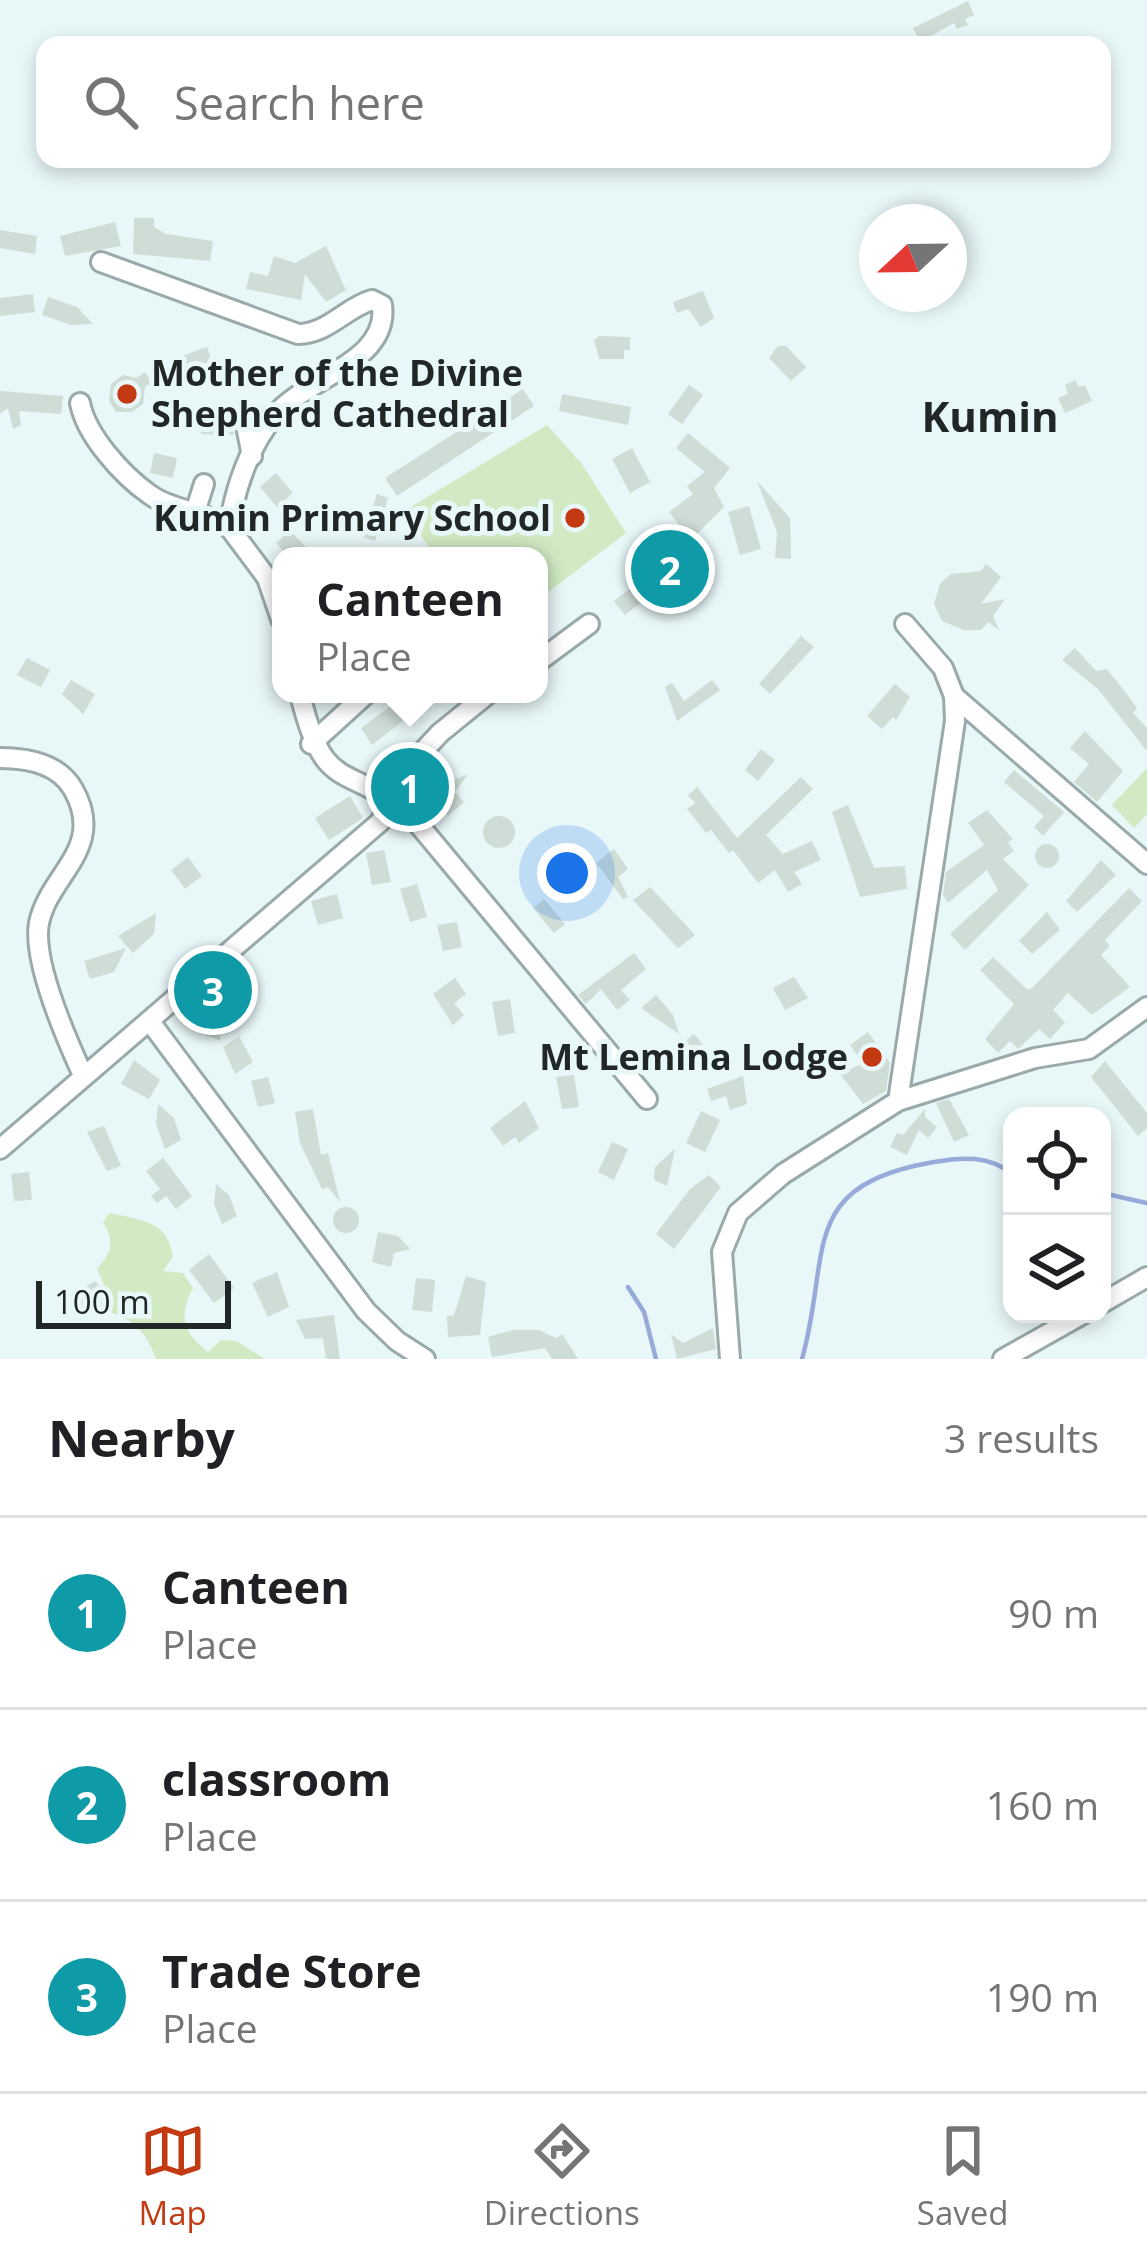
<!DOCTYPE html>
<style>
:root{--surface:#fff;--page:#f6f6f6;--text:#202124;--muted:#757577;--line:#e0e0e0;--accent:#c23912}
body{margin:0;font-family:"Open Sans",sans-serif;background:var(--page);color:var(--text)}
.controls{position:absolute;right:36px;bottom:36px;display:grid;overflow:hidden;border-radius:24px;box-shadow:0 6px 18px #0003}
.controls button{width:108px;height:108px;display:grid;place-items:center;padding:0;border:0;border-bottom:3px solid var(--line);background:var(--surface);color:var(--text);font:60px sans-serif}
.compass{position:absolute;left:859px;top:204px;width:108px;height:108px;border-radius:50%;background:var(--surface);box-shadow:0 6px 18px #0003;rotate:248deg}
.scale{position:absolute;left:36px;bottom:30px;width:195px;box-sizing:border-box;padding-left:12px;border:6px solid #212627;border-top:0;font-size:33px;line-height:42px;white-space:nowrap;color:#212627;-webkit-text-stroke:9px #e8f7f8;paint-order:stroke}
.you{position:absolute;left:567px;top:873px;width:42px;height:42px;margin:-30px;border:9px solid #fff;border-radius:50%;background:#1a73e8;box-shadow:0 0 0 18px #1a73e833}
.badge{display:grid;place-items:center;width:78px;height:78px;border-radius:50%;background:var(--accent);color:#fff;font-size:39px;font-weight:700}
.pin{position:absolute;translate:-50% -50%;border:6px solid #fff;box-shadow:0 3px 12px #0006}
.popup{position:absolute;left:272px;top:547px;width:276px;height:156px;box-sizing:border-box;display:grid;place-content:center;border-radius:24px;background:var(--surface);filter:drop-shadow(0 3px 9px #0005);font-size:39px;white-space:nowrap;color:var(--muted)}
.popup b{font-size:45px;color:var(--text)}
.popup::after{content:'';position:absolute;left:50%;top:100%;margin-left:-24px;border:24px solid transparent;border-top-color:var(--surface)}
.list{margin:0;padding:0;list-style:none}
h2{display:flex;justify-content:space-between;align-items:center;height:156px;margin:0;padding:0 48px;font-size:51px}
h2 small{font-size:39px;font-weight:400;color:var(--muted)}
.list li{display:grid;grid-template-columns:78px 1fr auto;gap:36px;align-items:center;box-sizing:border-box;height:192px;padding:0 48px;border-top:3px solid var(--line)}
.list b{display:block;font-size:45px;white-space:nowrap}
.list p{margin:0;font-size:39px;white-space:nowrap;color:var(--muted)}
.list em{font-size:39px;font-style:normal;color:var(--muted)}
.icon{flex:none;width:66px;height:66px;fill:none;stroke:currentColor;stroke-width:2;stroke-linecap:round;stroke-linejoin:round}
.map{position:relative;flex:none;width:1147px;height:1359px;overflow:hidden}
.search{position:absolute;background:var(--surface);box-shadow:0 6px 18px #0003;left:36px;right:36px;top:36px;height:132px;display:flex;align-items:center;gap:30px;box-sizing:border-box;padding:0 42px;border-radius:24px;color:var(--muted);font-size:45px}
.sheet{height:732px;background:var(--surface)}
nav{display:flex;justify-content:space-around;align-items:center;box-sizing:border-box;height:168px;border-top:3px solid var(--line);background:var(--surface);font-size:33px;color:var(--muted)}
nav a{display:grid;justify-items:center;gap:6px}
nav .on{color:var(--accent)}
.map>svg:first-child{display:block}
</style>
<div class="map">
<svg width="1147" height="1359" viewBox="0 0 1147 1359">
<rect width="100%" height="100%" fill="#e8f7f8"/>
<!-- green -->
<g fill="#d1eac4">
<path d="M547,425L582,464L626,533L539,599V556H435L404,511Z"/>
<path d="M1147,768V814L1134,828L1112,805Z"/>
<path d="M110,1213C142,1221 168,1220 173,1257L163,1271L183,1273L193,1288C178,1317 183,1332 208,1352L221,1340L236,1341L265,1359H156C145,1328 130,1316 98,1309L106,1289L97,1269C112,1252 115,1242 103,1222Z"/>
</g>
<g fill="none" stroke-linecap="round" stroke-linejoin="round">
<!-- stream -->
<g stroke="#97aada" stroke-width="4.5">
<path d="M1015,737L1064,779"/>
<path d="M1102,1193L1147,1203"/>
<path d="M628,1287L644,1312L656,1359"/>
<path d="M802,1359C832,1252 796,1186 934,1162C962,1157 989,1155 1012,1174"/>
</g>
</g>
<!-- building -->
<g fill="#cfddd7">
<path d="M968,1L974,15L965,19L968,25L957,29L954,23L920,42L913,28Z"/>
<path d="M134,218H154V227L166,234L213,241L210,261L133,254Z"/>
<path d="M115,222L121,246L65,256L60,236Z"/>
<path d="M0,230L37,236L35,254L0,248Z"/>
<path d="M326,246L346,290L326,302L305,274L301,300L246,289L250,272L268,276L274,256L295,263Z"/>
<path d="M703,291L714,318L701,327L688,309L677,313L673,302Z"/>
<path d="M33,294L35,312L0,316V298Z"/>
<path d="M48,297L77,307L93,324L71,325L42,315Z"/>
<path d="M599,336L630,337V350H624V359H599L594,340Z"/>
<path d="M778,346H786L806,367L791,381L769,358Z"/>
<path d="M207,347L214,368L179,376L173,359Z"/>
<path d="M145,372L152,383L145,387L143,404L132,412H116L109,401L111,384L123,375L137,378Z"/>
<path d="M1075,380L1079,387L1085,385L1092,401L1065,413L1058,398L1068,394L1065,385Z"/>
<path d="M689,385L703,395L682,424L668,414Z"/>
<path d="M523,389L534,406L397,496L385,478Z"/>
<path d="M0,391L63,396L61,414L19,411L21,425L13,429L8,408L0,414Z"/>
<path d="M562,394L631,407L628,425L559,411Z"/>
<path d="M201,416L231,417L234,435L201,434Z"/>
<path d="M688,433L730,468L714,488L724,507L691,540L669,512L693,494L687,486L705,472L676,448Z"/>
<path d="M632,448L650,482L630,493L612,459Z"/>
<path d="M154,453L177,458L173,478L150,473Z"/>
<path d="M276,473L293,493L277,507L260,487Z"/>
<path d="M757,481L790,518L791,559L775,558L777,532Z"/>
<path d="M377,494L388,498L375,541L363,537Z"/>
<path d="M749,506L761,549L740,555L728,512Z"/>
<path d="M290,530L303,544L313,556H288L276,543Z"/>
<path d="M680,550L691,564L625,615L614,601Z"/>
<path d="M986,564L1001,577L981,604L1005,599L993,616L999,630L988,622L981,630H964L942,621L934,604L940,584L951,574L981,571Z"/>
<path d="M801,636L814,647L770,694L759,684Z"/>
<path d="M1075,648L1096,671L1107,669L1130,698L1137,709L1133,713L1147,728V751L1098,689L1062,660Z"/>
<path d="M27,658L50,670L41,687L17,675Z"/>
<path d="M71,680L95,694L83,714L62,694Z"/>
<path d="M712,680L720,690L677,721L665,687L672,683L684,701Z"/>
<path d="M895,684L910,697L896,720L893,717L882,729L867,716Z"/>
<path d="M407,694H421L427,702L372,745L361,728Z"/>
<path d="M1085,731L1123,771L1097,802L1074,782L1089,764L1070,748Z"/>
<path d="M761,749L775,760L758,781L745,770Z"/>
<path d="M1014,770L1064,812L1043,836L1034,827L1044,816L1004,782Z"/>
<path d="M468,774L455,792L464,802L448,816L426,789L442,776L447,783Z"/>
<path d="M801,777L813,789L766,835L783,854L812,841L821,860L794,872L802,884L788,892L775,870L758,883L733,850L729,853L711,830L706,833L687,809L695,803L688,795L697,787L737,838Z"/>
<path d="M350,796L363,818L329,840L315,818Z"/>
<path d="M848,805L874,868L905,866L907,889L860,897L832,812Z"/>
<path d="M987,810L1013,839L1008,842L1014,851L1003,859L1029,885L965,950L950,934L998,890L987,870L948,903L943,895L946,872L984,845L968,823Z"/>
<circle cx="499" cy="832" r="16"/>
<circle cx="1047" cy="856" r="12"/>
<path d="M614,849L628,869L618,877L628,897L623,899L596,863Z"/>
<path d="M384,850L391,882L372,885L366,853Z"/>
<path d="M188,857L202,876L185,889L171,870Z"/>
<path d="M1101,860L1116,875L1077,912L1066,901Z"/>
<path d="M417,884L427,917L410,922L400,889Z"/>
<path d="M650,887L695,935L678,948L633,900Z"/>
<path d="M1129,888L1142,901L1105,940L1110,946L1101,955L1130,987L1092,1015L1068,993L1053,1010L1065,1022L1050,1039L1039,1029L1018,1049L1010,1041L998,1053L985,1039L1014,1004L980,970L993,957L1028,990L1032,988Z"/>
<path d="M337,894L343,918L318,925L311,901Z"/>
<path d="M544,899L565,924L554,933L533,908Z"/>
<path d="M1047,912L1060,930L1032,954L1019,941Z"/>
<path d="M156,913L154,934L133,953L118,936Z"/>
<path d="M457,922L462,947L443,951L437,925Z"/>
<path d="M126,948L114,972L90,979L84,961Z"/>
<path d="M634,953L646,969L621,990L630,1000L617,1010L601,989L586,1004L578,995Z"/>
<path d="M794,977L808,998L785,1010L773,988Z"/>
<path d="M455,978L466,994L454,1003L464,1015L453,1025L433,994Z"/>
<path d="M216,982L227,998L214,1008L221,1041L201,1033L196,1012L202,1010L194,999Z"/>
<path d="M656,995L673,1015L679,1034L641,1008Z"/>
<path d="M510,999L515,1033L498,1036L492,1002Z"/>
<path d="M868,1032L890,1063L886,1091L863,1104L840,1074L863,1063L850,1045Z"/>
<path d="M694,1034L710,1053L696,1066L679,1046Z"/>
<path d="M239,1036L253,1062L235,1074L223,1047Z"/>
<path d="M134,1060L160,1080L149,1099L121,1084Z"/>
<path d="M1105,1061L1147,1113V1128L1138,1136L1091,1077Z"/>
<path d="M574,1075L579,1107L562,1109L556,1077Z"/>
<path d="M743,1076L747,1104L730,1110L726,1096L711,1101L707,1089Z"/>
<path d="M268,1077L275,1103L258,1107L251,1081Z"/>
<path d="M949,1099L969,1135L954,1142L936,1103Z"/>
<path d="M525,1101L539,1128L519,1143L515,1137L503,1146L490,1128Z"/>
<path d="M158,1104L174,1118L181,1140L165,1149L156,1124Z"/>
<path d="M313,1109L321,1155L328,1153L340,1202L328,1187L322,1189L300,1143L295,1112Z"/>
<path d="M925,1109V1117L937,1127L928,1138L919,1130L907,1155L890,1147L897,1133L903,1135Z"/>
<path d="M701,1111L720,1120L705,1152L686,1143Z"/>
<path d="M104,1126L121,1166L107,1171L87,1132Z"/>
<path d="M612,1142L628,1149L614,1180L598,1172Z"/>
<path d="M675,1149L667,1186L654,1180L655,1167Z"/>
<path d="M163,1158L192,1196L176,1209L166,1196L157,1203L151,1196L160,1189L146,1171Z"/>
<path d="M29,1172L32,1200L14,1201L11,1174Z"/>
<path d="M709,1175L721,1187L674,1249L656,1234L690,1189Z"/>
<path d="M216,1184L229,1195L237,1216L222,1224L214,1204Z"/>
<circle cx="346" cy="1220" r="13"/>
<path d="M378,1232L398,1236L410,1249L394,1253L391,1267L372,1262Z"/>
<path d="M209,1254L234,1288L214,1303L189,1270Z"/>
<path d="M277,1272L289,1307L268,1317L252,1283Z"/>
<path d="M466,1276L486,1282L480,1335L448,1337L447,1316L454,1315Z"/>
<path d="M416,1278L435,1280L432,1312L412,1310Z"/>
<path d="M96,1281L104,1297L79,1310L70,1294Z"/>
<path d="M334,1315L340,1359H326L323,1338L305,1339L296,1320Z"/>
<path d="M713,1328L716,1349L677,1359L671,1334L683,1343Z"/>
<path d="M513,1330H539L556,1338L562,1334L578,1359H552L545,1348L492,1357L488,1337Z"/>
</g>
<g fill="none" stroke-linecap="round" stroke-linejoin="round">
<!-- minor casing -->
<g stroke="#9aa9aa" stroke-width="24">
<g id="minor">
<path d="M101,262L298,334C329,333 345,308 372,300L382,305C390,361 307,378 276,414C250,444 235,488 229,527L267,578L281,619"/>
<path d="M80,403C86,435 122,475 149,494C170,510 204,511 229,527"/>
<path d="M244,416L252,456"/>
<path d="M196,509L204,484"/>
<path d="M905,624L943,668L954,696L1147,864"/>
<path d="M539,661L589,624"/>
<path d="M300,694C325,800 348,759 414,819L647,1099"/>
<path d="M311,744L366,694"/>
<path d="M0,758C27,758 58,763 73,789C107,848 49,874 39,923C32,961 66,1038 82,1073"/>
<path d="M151,1023L366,1311L397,1341L425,1359"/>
<path d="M898,1101L955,721L954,696"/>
<path d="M0,1149L380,822L387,808L385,792L440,733L488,694"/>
<path d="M1102,1303L1147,1277"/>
<path d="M730,1359L722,1252L738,1213L783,1174L898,1101L1035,1058L1089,1049L1147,1007"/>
<path d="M1003,1359L1083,1314"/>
</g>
</g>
<!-- minor -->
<use href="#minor" stroke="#fff" stroke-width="18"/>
</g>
<!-- markers -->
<g fill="#c23912" stroke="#e8f7f8" stroke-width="4.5">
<circle cx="127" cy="394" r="12"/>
<circle cx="575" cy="518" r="12"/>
<circle cx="872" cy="1057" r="12"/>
</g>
<g text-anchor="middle" stroke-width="10" stroke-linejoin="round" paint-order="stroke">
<!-- poi labels -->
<g font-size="36" font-weight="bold" fill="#212627" stroke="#e8f7f8" text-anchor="end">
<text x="151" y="386" text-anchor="start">Mother of the Divine<tspan x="151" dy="41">Shepherd Cathedral</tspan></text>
<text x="551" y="531">Kumin Primary School</text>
<text x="848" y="1070">Mt Lemina Lodge</text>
</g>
<!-- quarter labels -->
<g font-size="42" font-weight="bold" fill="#212627" stroke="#e8f7f8">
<text x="990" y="432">Kumin</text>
</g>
</g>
</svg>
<div class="controls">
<button><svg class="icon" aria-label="locate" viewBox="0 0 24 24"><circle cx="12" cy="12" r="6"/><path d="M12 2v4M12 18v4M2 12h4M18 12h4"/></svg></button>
<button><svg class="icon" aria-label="layers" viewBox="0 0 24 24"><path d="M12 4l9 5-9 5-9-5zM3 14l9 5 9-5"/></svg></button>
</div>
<svg class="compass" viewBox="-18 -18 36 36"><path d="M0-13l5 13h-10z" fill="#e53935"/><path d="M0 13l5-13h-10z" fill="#757577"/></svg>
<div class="scale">100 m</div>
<div class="you"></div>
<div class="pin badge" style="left:410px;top:787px;background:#0f9aa8">1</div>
<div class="popup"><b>Canteen</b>Place</div>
<div class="pin badge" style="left:670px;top:569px;background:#0f9aa8">2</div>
<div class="pin badge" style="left:213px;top:990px;background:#0f9aa8">3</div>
<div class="search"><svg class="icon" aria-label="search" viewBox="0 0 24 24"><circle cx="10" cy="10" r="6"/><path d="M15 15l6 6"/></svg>Search here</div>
</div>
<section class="sheet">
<h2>Nearby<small>3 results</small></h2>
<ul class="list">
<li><span class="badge" style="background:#0f9aa8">1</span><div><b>Canteen</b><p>Place</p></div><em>90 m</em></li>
<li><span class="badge" style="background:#0f9aa8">2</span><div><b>classroom</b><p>Place</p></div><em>160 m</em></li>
<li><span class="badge" style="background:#0f9aa8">3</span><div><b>Trade Store</b><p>Place</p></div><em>190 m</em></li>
</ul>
</section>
<nav>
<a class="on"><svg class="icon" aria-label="map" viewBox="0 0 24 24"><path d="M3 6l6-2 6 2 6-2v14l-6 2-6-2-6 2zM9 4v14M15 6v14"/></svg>Map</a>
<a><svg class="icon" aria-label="directions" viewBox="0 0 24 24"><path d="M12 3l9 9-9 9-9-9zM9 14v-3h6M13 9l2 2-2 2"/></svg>Directions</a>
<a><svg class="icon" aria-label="saved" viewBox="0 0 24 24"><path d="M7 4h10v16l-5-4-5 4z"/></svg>Saved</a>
</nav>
